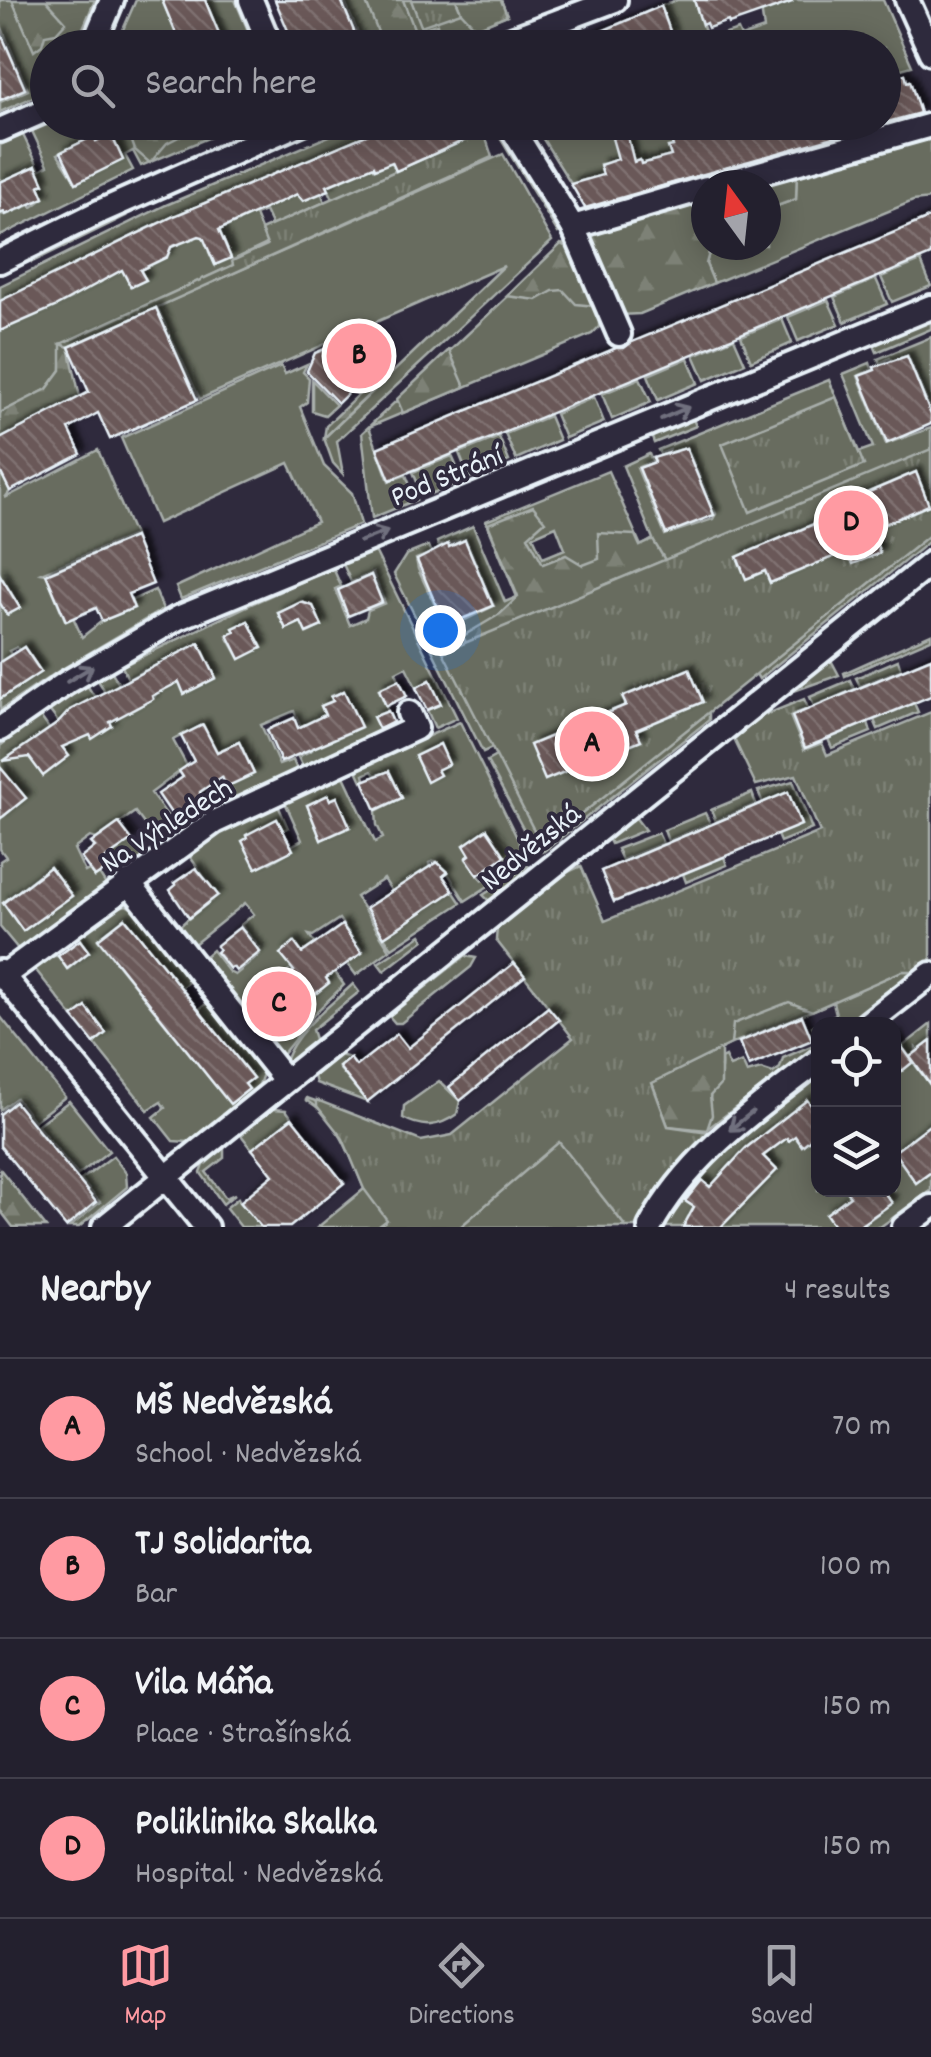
<!DOCTYPE html>
<meta charset="utf-8">
<style>
:root{--surface:#23202e;--page:#2b2836;--text:#f1f3f6;--muted:#a3a3aa;--line:#403e4a;--accent:#ff9aa2}
body{margin:0;font-family:Dekko,sans-serif;background:var(--page);color:var(--text)}
.controls{position:absolute;right:30px;bottom:30px;display:grid;overflow:hidden;border-radius:20px;box-shadow:0 5px 25px #0003}
.controls button{width:90px;height:90px;display:grid;place-items:center;padding:0;border:0;border-bottom:2px solid var(--line);background:var(--surface);color:var(--text);font:50px sans-serif}
.compass{position:absolute;left:691px;top:170px;width:90px;height:90px;border-radius:50%;background:var(--surface);box-shadow:0 5px 25px #0003;rotate:345deg}
.you{position:absolute;left:440px;top:630px;width:35px;height:35px;margin:-25px;border:8px solid #fff;border-radius:50%;background:#1a73e8;box-shadow:0 0 0 15px #1a73e833}
.badge{display:grid;place-items:center;width:65px;height:65px;border-radius:50%;background:var(--accent);color:#111;font-size:32px;font-weight:700}
.pin{position:absolute;translate:-50% -50%;border:5px solid #fff;box-shadow:0 2px 10px #0006}
.list{margin:0;padding:0;list-style:none}
h2{display:flex;justify-content:space-between;align-items:center;height:130px;margin:0;padding:0 40px;font-size:42px}
h2 small{font-size:32px;font-weight:400;color:var(--muted)}
.list li{display:grid;grid-template-columns:65px 1fr auto;gap:30px;align-items:center;box-sizing:border-box;height:140px;padding:0 40px;border-top:2px solid var(--line)}
.list b{display:block;font-size:38px;white-space:nowrap}
.list p{margin:0;font-size:32px;white-space:nowrap;color:var(--muted)}
.list em{font-size:32px;font-style:normal;color:var(--muted)}
.icon{flex:none;width:55px;height:55px;fill:none;stroke:currentColor;stroke-width:2;stroke-linecap:round;stroke-linejoin:round}
.map{position:relative;flex:none;width:931px;height:1227px;overflow:hidden}
.search{position:absolute;background:var(--surface);box-shadow:0 5px 25px #0003;left:30px;right:30px;top:30px;height:110px;display:flex;align-items:center;gap:25px;box-sizing:border-box;padding:0 35px;border-radius:55px;color:var(--muted);font-size:38px}
.sheet{height:690px;background:var(--surface)}
nav{display:flex;justify-content:space-around;align-items:center;box-sizing:border-box;height:140px;border-top:2px solid var(--line);background:var(--surface);font-size:28px;color:var(--muted)}
nav a{display:grid;justify-items:center;gap:5px}
nav .on{color:var(--accent)}
.map>svg:first-child{display:block}
</style>
<div class="map">
<svg width="931" height="1227" viewBox="0 0 931 1227">
<defs>
<pattern id="forest-firs" width="22" height="20" patternUnits="userSpaceOnUse" patternTransform="scale(2.5)"><rect width="22" height="20" fill="#676c5e"/><path d="M5 1l3.5 6h-7zM16 11l3.5 6h-7z" fill="#7d8176"/></pattern>
<pattern id="park-tufts" width="24" height="20" patternUnits="userSpaceOnUse" patternTransform="scale(2.5)"><rect width="24" height="20" fill="#676c5e"/><path d="M3 7l-1-3M5 7V3M7 7l1-3M15 17l-1-3M17 17v-4M19 17l1-3" fill="none" stroke="#7d8176"/></pattern>
<pattern id="building-back-hatch" width="6" height="6" patternUnits="userSpaceOnUse" patternTransform="scale(2.5)"><rect width="6" height="6" fill="#6a5958"/><path d="M-1 5l2 2M0 0l6 6M5-1l2 2" fill="none" stroke="#7f7171"/></pattern>
<filter id="shadow"><feDropShadow dx="5.5" dy="-5.5" stdDeviation="2.5" flood-color="#0009"/></filter>
</defs>
<rect width="100%" height="100%" fill="#2f2a3d"/>
<filter id="ink" filterUnits="userSpaceOnUse"><feTurbulence type="fractalNoise" baseFrequency=".01" numOctaves="2"/><feDisplacementMap in="SourceGraphic" scale="20" xChannelSelector="R" yChannelSelector="G"/><feConvolveMatrix kernelMatrix="1 2 1 2 8 2 1 2 1" color-interpolation-filters="sRGB"/></filter>
<g filter="url(#ink)">
<!-- green -->
<g fill="#676c5e" stroke="#a8aeab" stroke-width="2.5" fill-rule="evenodd">
<path d="M0,0H95L75,47L48,48L47,91L0,112V102L28,90L0,23Z"/>
<path d="M136,0H162L182,48H115Z"/>
<path d="M205,0H235L255,47H225Z"/>
<path d="M344,0H501L507,15L427,47H364Z"/>
<path d="M677,0H694L708,40L738,30L741,37L764,29L760,0H883L912,66L884,74V48H640L672,37L661,6Z"/>
<path d="M51,123H74L83,141L58,154L76,182L97,141L87,123H244L141,166L133,151L125,155L133,170L0,236V214L6,215L30,205L32,207L44,198L39,186L43,184L32,168L0,182V145L23,135L40,170L48,165L32,131Z"/>
<path d="M360,123H399L423,159L413,164L407,152L391,159L396,171L333,199L327,186L320,190L325,202L272,226L265,211L255,215L267,244L233,260L234,265L62,344L61,370L47,389L0,413V331L20,292L0,301V286L166,205ZM374,132L381,167L375,169L373,165L328,151ZM302,162L313,187L302,197L297,194L261,209L251,183ZM230,193L238,222L227,226L217,225L215,264L209,252L214,249L208,235L196,237L184,212ZM159,223L172,248L166,257L138,265L145,280L131,287L118,261L115,244ZM89,257L101,282L70,294L71,299L56,306L43,281Z"/>
<path d="M491,123H497L562,230L558,233Z"/>
<path d="M533,123H765L755,128L764,159L737,167L727,133C710,130 706,134 695,148L691,134L672,140L673,146L669,148L680,182L659,188L651,162L641,164L640,160L600,164L603,175L571,184Z"/>
<path d="M931,130V199L913,201L714,283L706,264L711,245H766V210L796,199L797,171L848,154L863,157L913,143L924,132Z"/>
<path d="M503,154L552,241L337,441L343,474L333,463L324,438L504,266L200,399L157,307Z"/>
<path d="M124,213L126,216L32,262L30,258Z"/>
<path d="M567,241L599,316V327L592,334L369,427L389,481L406,475L416,500L372,518L362,433Z"/>
<path d="M921,261L931,286L892,302L881,277Z"/>
<path d="M876,279L887,304L845,322L834,297Z"/>
<path d="M828,300L839,324L798,341L788,317Z"/>
<path d="M782,319L792,343L751,361L741,336Z"/>
<path d="M925,319H931V329L877,352L871,338Z"/>
<path d="M931,337V411L908,355L892,361L890,358L880,363L878,359Z"/>
<path d="M734,338L745,363L705,380L694,355Z"/>
<path d="M688,358L698,383L658,400L648,375Z"/>
<path d="M870,363L872,369L858,376L886,444L931,428V449L722,701L709,711V720L544,851L536,853L487,761L496,756L492,748L483,752L394,574L406,555L428,546L431,553L416,559L418,569L445,627L449,628L494,606L466,539L438,546L437,542L473,526L505,602L517,597L486,521L608,471L641,546L653,539L623,466L649,454L652,461L637,468L665,535L713,519L716,514L687,447L671,453L670,450L660,454L658,450L829,380L859,452L873,447L843,374ZM556,526L565,549L543,558L533,536Z"/>
<path d="M307,364L303,372L309,378L307,402L300,407L324,466L352,493L361,524L181,599L176,587L317,522L289,463L158,523L121,438L281,366L285,374Z"/>
<path d="M640,378L651,402L612,419L602,394Z"/>
<path d="M312,380L336,405L325,415L312,411Z"/>
<path d="M594,397L604,422L565,438L555,414Z"/>
<path d="M549,416L559,440L516,459L505,434Z"/>
<path d="M499,437L509,461L469,478L459,453Z"/>
<path d="M98,450L134,535L41,573L46,574L65,620L73,617L82,637L102,621L133,608L130,601L155,590L163,609L57,672L0,710V699L41,672L24,647L19,650L17,647L9,651L11,654L0,662V471L10,491L5,498Z"/>
<path d="M452,456L463,481L423,497L413,472Z"/>
<path d="M931,534V540L759,679L756,674Z"/>
<path d="M375,551L457,718L435,728L427,710L441,704L430,681L416,687L406,667L396,672L399,680L379,690L394,726L303,767L298,757L312,750L294,711L261,725L279,765L293,760L297,770L232,799L226,787L254,773L239,742L211,755L202,725L173,740L187,766L151,793L179,832L157,849L152,836L155,828H147L135,812L118,824L145,857L119,876V868L106,858L109,855L97,839L90,837L74,849L85,872L89,870L95,877L99,874L107,886L19,950L0,927V861L6,857L0,849V812L4,816L26,798L0,767V746L40,716L50,730L59,723L49,710L87,685L97,701L107,694L97,679L112,672L133,710L153,699L157,693L144,670L128,679L122,666L251,604L333,568L341,586L335,589L350,625L366,618L368,610L385,603L373,573L351,582L343,564ZM313,606L322,626L307,633L301,622L286,629L278,613ZM248,621L260,645L240,659L227,636L235,632L234,628ZM199,644L215,678L185,693L167,659ZM343,691L361,726L349,733L325,715L321,706L333,701L331,696ZM41,873L63,883L72,895L23,931L3,903Z"/>
<path d="M931,634V639L845,676L844,673Z"/>
<path d="M898,660L901,669L860,686L856,678Z"/>
<path d="M850,680L854,689L814,706L810,697Z"/>
<path d="M914,703L918,712L878,729L874,720Z"/>
<path d="M460,722L528,860L513,870L486,830L464,845L470,855L466,859L482,880L486,878L482,872L495,863L504,876L465,901L446,870L435,861L429,863L431,906L453,891L461,903L392,948L384,937L410,920L384,879L356,897L390,950L356,975L347,963L363,951L339,919L313,936L309,935L344,985L316,1012L282,1055L246,1011L257,1002L276,1026L313,1000L289,971L243,1008L203,958L212,950L229,972L235,975L260,955L258,951L260,948L241,925L254,914L245,903L193,945L179,927L216,893L188,854L227,828L277,803L288,828L283,830L277,819L246,836L270,863L292,850L291,846L302,840L284,800L343,774L375,842L383,838L377,825L376,811L402,798L389,772L375,775L372,771L364,775L365,779L362,781L356,768ZM440,745L437,770L439,775L427,781L415,756ZM328,796L330,800L321,839L307,805Z"/>
<path d="M868,722L871,732L832,748L828,739Z"/>
<path d="M793,781L812,829L780,842L777,835L801,824L788,793L763,803L758,791Z"/>
<path d="M752,793L756,804L716,821L711,810Z"/>
<path d="M705,813L710,823L668,841L664,830Z"/>
<path d="M658,833L663,843L622,860L617,849Z"/>
<path d="M724,857L727,865L686,882L683,874Z"/>
<path d="M528,866L534,869L495,900H488L483,895Z"/>
<path d="M126,905L138,912L192,979L181,988L125,918L98,940L214,1084L231,1103L248,1089L245,1084L253,1078L198,1010L210,1001L264,1071L259,1085L188,1142L173,1141L154,1117L165,1108L161,1102L148,1110L94,1043L106,1033L86,1008L73,1017L35,969L52,956H58L68,969L89,952L80,940L81,934L113,909Z"/>
<path d="M421,935L424,940L384,971L378,963Z"/>
<path d="M465,956L476,958L471,967L401,1023H395L389,1016Z"/>
<path d="M902,971H918L846,1024H818V1046L707,1129C712,1114 707,1109 710,1097C714,1080 723,1080 721,1059L725,1057L730,1067L742,1062L747,1073L761,1069L773,1073L780,1068L783,1058L818,1043L812,1026L836,1014L833,1002L731,1044L652,1083L713,1024L786,989L858,990Z"/>
<path d="M353,984L359,992L312,1030L316,1042L297,1060L285,1061C297,1029 329,1007 353,984Z"/>
<path d="M0,1016L65,1097L34,1121L16,1098L0,1110Z"/>
<path d="M931,1024V1041L919,1051L916,1048V1052L910,1058L902,1047Z"/>
<path d="M340,1055L350,1058L339,1068L367,1102L316,1083L314,1076Z"/>
<path d="M894,1059L902,1071L913,1062L931,1086V1130L928,1126L894,1152L916,1183L931,1172V1190L880,1227H860L892,1203L882,1190H894Z"/>
<path d="M818,1075V1118L807,1100L789,1140L795,1136L802,1146L818,1133V1190H845L850,1196L826,1214L835,1227H705L688,1217L683,1227H663L682,1199L697,1209L733,1215L776,1169L750,1144L738,1156L740,1159L712,1188L699,1177L756,1122Z"/>
<path d="M439,1081L460,1101L457,1114C439,1127 423,1129 403,1118L404,1106Z"/>
<path d="M307,1098L381,1125L394,1151L388,1220L378,1227H318L364,1189C351,1157 338,1117 306,1100Z"/>
<path d="M69,1101L109,1151L78,1175L37,1125Z"/>
<path d="M273,1109L286,1110L292,1118L252,1149L241,1135Z"/>
<path d="M559,1141L626,1227H460Z"/>
<path d="M224,1148V1158L206,1172L226,1198L235,1194L223,1204L201,1173L204,1165Z"/>
<path d="M113,1156L126,1173L127,1187L79,1227H70L100,1202L81,1180Z"/>
<path d="M238,1198L240,1202L261,1227H241L226,1208Z"/>
</g>
<!-- forest -->
<g fill="url(#forest-firs)" stroke="#a8aeab" stroke-width="2.5">
<path d="M12,0H46L66,22L56,33L45,35L42,45L34,51Z"/>
<path d="M365,0H403L415,31L437,24L440,42L427,47H384Z"/>
<path d="M456,0H501L507,15L476,28L461,12Z"/>
<path d="M192,123L194,129L167,143L150,163L135,150L127,128L134,123Z"/>
<path d="M797,171L796,199L766,210V185H763L783,179Z"/>
<path d="M706,193V245H711L706,264L714,283L640,314L620,315L585,249L590,227Z"/>
<path d="M561,244L571,250L595,306L576,304L563,290L553,291L537,300L507,296Z"/>
<path d="M61,344L69,347L80,397L0,439V413L47,389L61,370Z"/>
<path d="M449,350L465,387L403,413L397,399Z"/>
<path d="M377,377L382,382L324,438L326,426Z"/>
<path d="M692,417L696,426L654,443L649,430Z"/>
<path d="M533,506L545,521L528,536L543,564L566,555L583,565L599,559L598,533L635,535L640,546L653,540L665,560L466,643L463,636L500,614L518,597L488,524Z"/>
<path d="M831,660L839,675L791,692Z"/>
<path d="M635,817L645,830L611,844L608,838Z"/>
<path d="M721,1049V1084L710,1096L712,1115L707,1130L668,1126L652,1083Z"/>
<path d="M0,1169L46,1227H13L0,1210Z"/>
</g>
<!-- park -->
<g fill="url(#park-tufts)" stroke="#a8aeab" stroke-width="2.5">
<path d="M411,0H456L461,12L421,26Z"/>
<path d="M484,132L492,157L69,347L61,344L233,265L232,261L267,245L261,230Z"/>
<path d="M836,397L864,465L750,512L722,444Z"/>
<path d="M931,449V534L542,846L443,652Z"/>
<path d="M804,699L808,708L790,716L804,750L822,743L827,755L931,712V960L918,971H902L812,1011L789,1002L733,1024L731,1044L652,1083L668,1126L716,1133L642,1227H626L559,1142L460,1227H378L387,1220L364,1189L343,1139L317,1106V1100L421,1141L452,1135L573,1038L496,940L497,928L568,872L581,866L605,921L820,832L796,775L756,785L734,739L762,716Z"/>
</g>
<!-- building -->
<g fill="url(#building-back-hatch)" stroke="#e8f1f8" stroke-width="2.5" filter="url(#shadow)">
<path d="M162,0H205L225,48H182Z"/>
<path d="M275,0H341L361,48H318L308,41L295,47Z"/>
<path d="M694,0H791L792,2L729,24L728,21L708,28L706,23L702,25Z"/>
<path d="M661,6L672,37L644,48H562Z"/>
<path d="M0,31L25,89L0,100Z"/>
<path d="M905,74L907,82L910,81L920,113L884,123V80Z"/>
<path d="M397,122H493L494,127L396,171L392,162L375,169L374,166L327,186L329,190L303,201L297,194L219,230L231,258L215,265L203,237L199,236L171,247L167,257L140,270L146,280L131,287L122,270L55,307L0,331V301L174,216Z"/>
<path d="M760,122L876,125L585,208L571,184L603,175L600,165L618,159L612,138L627,134L634,162L640,160L641,164L671,156L668,147L673,146L671,140L725,128L728,134L761,125Z"/>
<path d="M111,134L123,160L76,183L61,152L94,136L96,141Z"/>
<path d="M36,166L44,184L39,186L44,198L5,215L4,212L0,214V182Z"/>
<path d="M931,217V255L390,480L377,448L616,348H624L632,342Z"/>
<path d="M156,308L197,400L110,439L98,413L69,429L81,454L10,491L0,471V439L89,392L69,347Z"/>
<path d="M337,344L342,350L359,345L367,349L379,363L338,403L307,371L315,353Z"/>
<path d="M907,356L931,415V424L887,443L859,376L875,370L874,367Z"/>
<path d="M686,448L714,515L666,534L639,468L655,462L653,458Z"/>
<path d="M916,472L929,505L871,530L880,553L853,564L847,551L770,583L765,571L746,579L737,557L851,508L848,501Z"/>
<path d="M134,537L153,584L128,594L134,608L102,621L96,608L66,621L46,574Z"/>
<path d="M465,540L493,606L445,626L417,560L448,544L449,547Z"/>
<path d="M0,575L20,608L7,615L0,603Z"/>
<path d="M371,575L382,602L348,616L338,590Z"/>
<path d="M301,602L313,606L322,626L306,633L301,622L286,629L278,613Z"/>
<path d="M248,621L262,648L240,659L228,635L235,632L233,628Z"/>
<path d="M199,643L216,678L184,694L179,682L152,696L153,699L110,722L112,726L92,739L90,735L62,747L69,756L43,776L29,757L3,761L58,723L70,710Z"/>
<path d="M24,647L41,672L0,699V662Z"/>
<path d="M931,658V696L805,748L792,716Z"/>
<path d="M689,669L703,702L636,730L641,740L545,780L530,745L626,705L622,697Z"/>
<path d="M399,680L407,696L386,706L379,689Z"/>
<path d="M430,680L441,704L427,710L416,688Z"/>
<path d="M344,691L361,727L281,762L267,730L294,718L298,728L325,715L321,706L333,701L331,697Z"/>
<path d="M388,711L393,722L379,729L373,717Z"/>
<path d="M203,725L217,752L239,742L254,774L226,787L222,777L200,792V803L175,819L158,794L183,777L179,771L194,761L181,736Z"/>
<path d="M440,744L449,764L437,770L440,775L427,782L415,756Z"/>
<path d="M0,767L26,798L0,819Z"/>
<path d="M389,771L402,798L376,810L363,781Z"/>
<path d="M788,792L801,825L614,902L601,871Z"/>
<path d="M328,795L330,800L337,797L350,827L321,840L307,805Z"/>
<path d="M277,819L293,850L256,868L242,841L247,838L246,835Z"/>
<path d="M119,823L132,840L106,858L112,865L95,877L81,858L95,847L91,843Z"/>
<path d="M487,829L505,856L478,875L466,858L470,855L464,845Z"/>
<path d="M437,862L448,872L443,876L453,891L384,937L366,908Z"/>
<path d="M50,867L72,896L23,931L3,903Z"/>
<path d="M196,868L218,895L189,918L170,890L176,885L174,883Z"/>
<path d="M125,918L253,1078L245,1084L249,1089L230,1104L98,939Z"/>
<path d="M342,925L362,953L326,978L329,983L276,1026L257,1002L294,971L280,954L294,942L302,953Z"/>
<path d="M240,927L260,952L236,971L233,967L230,969L216,952L219,949L216,946Z"/>
<path d="M80,940L89,952L67,969L58,956Z"/>
<path d="M514,963L525,976L367,1102L339,1067L350,1058L356,1066L397,1034L408,1048Z"/>
<path d="M86,1007L106,1033L94,1043L73,1017Z"/>
<path d="M548,1007L559,1020L460,1101L449,1087Z"/>
<path d="M802,1016L812,1040L749,1066L739,1042Z"/>
<path d="M894,1036L913,1062L902,1071L894,1059Z"/>
<path d="M931,1041V1086L910,1057Z"/>
<path d="M807,1100L818,1114V1133L802,1146L795,1136L789,1141L787,1138L763,1156L777,1170L721,1227H683L694,1207L685,1201L702,1180L710,1187L746,1148Z"/>
<path d="M15,1102L96,1202L66,1227L0,1146V1114Z"/>
<path d="M292,1118L344,1183L290,1227H261L240,1202L273,1175L252,1149Z"/>
<path d="M931,1124V1172L916,1183L894,1152Z"/>
<path d="M845,1190H882L892,1203L858,1227H835L826,1214L850,1196Z"/>
</g>
<g fill="none" stroke-linecap="round" stroke-linejoin="round">
<!-- minor casing -->
<g stroke="#e8f1f8" stroke-width="30">
<g id="minor">
<path d="M251,0L271,48"/>
<path d="M907,0L931,53"/>
<path d="M92,48L112,0"/>
<path d="M488,48L615,0"/>
<path d="M508,122L573,227L619,334"/>
<path d="M0,130L48,109"/>
<path d="M717,185L931,125"/>
<path d="M573,227L706,188"/>
<path d="M0,261L99,212L303,122"/>
<path d="M0,729L66,683L178,618L931,307"/>
<path d="M128,882L285,1080"/>
<path d="M0,972L206,1227"/>
<path d="M3,976L214,822L416,728L409,713"/>
<path d="M867,1024L931,974"/>
<path d="M104,1227L931,563"/>
<path d="M650,1227C689,1155 755,1110 818,1061"/>
<path d="M904,1227L931,1207"/>
</g>
</g>
<!-- minor -->
<use href="#minor" stroke="#2f2a3d" stroke-width="22"/>
</g>
<!-- one-way arrows -->
<defs><path id="oneway-shaft" d="M-6 0H5M1.5-3L5.5 0L1.5 3" fill="none" stroke-width="1.6" stroke-linecap="round" stroke-linejoin="round" transform="scale(2.5)"/></defs>
<g stroke="#70707e">
<use href="#oneway-shaft" transform="translate(675 413) rotate(-23)"/>
<use href="#oneway-shaft" transform="translate(374 536) rotate(-22)"/>
<use href="#oneway-shaft" transform="translate(80 674) rotate(-31)"/>
<use href="#oneway-shaft" transform="translate(741 1121) rotate(141)"/>
</g>
</g>
<g text-anchor="middle" stroke-width="8" stroke-linejoin="round" paint-order="stroke">
<!-- street labels -->
<g font-size="30" fill="#e8f1f8" stroke="#2f2a3d">
<text transform="translate(446 475) rotate(-22)" y="10">Pod Strání</text>
<text transform="translate(166 824) rotate(-33)" y="10">Na Výhledech</text>
<text transform="translate(530 846) rotate(-39)" y="10">Nedvězská</text>
</g>
</g>
</svg>
<div class="controls">
<button><svg class="icon" aria-label="locate" viewBox="0 0 24 24"><circle cx="12" cy="12" r="6"/><path d="M12 2v4M12 18v4M2 12h4M18 12h4"/></svg></button>
<button><svg class="icon" aria-label="layers" viewBox="0 0 24 24"><path d="M12 4l9 5-9 5-9-5zM3 14l9 5 9-5"/></svg></button>
</div>
<svg class="compass" viewBox="-18 -18 36 36"><path d="M0-13l5 13h-10z" fill="#e53935"/><path d="M0 13l5-13h-10z" fill="#a3a3aa"/></svg>
<div class="you"></div>
<div class="pin badge" style="left:592px;top:744px">A</div>
<div class="pin badge" style="left:359px;top:356px">B</div>
<div class="pin badge" style="left:279px;top:1004px">C</div>
<div class="pin badge" style="left:851px;top:523px">D</div>
<div class="search"><svg class="icon" aria-label="search" viewBox="0 0 24 24"><circle cx="10" cy="10" r="6"/><path d="M15 15l6 6"/></svg>Search here</div>
</div>
<section class="sheet">
<h2>Nearby<small>4 results</small></h2>
<ul class="list">
<li><span class="badge">A</span><div><b>MŠ Nedvězská</b><p>School · Nedvězská</p></div><em>70 m</em></li>
<li><span class="badge">B</span><div><b>TJ Solidarita</b><p>Bar</p></div><em>100 m</em></li>
<li><span class="badge">C</span><div><b>Vila Máňa</b><p>Place · Strašínská</p></div><em>150 m</em></li>
<li><span class="badge">D</span><div><b>Poliklinika Skalka</b><p>Hospital · Nedvězská</p></div><em>150 m</em></li>
</ul>
</section>
<nav>
<a class="on"><svg class="icon" aria-label="map" viewBox="0 0 24 24"><path d="M3 6l6-2 6 2 6-2v14l-6 2-6-2-6 2zM9 4v14M15 6v14"/></svg>Map</a>
<a><svg class="icon" aria-label="directions" viewBox="0 0 24 24"><path d="M12 3l9 9-9 9-9-9zM9 14v-3h6M13 9l2 2-2 2"/></svg>Directions</a>
<a><svg class="icon" aria-label="saved" viewBox="0 0 24 24"><path d="M7 4h10v16l-5-4-5 4z"/></svg>Saved</a>
</nav>
